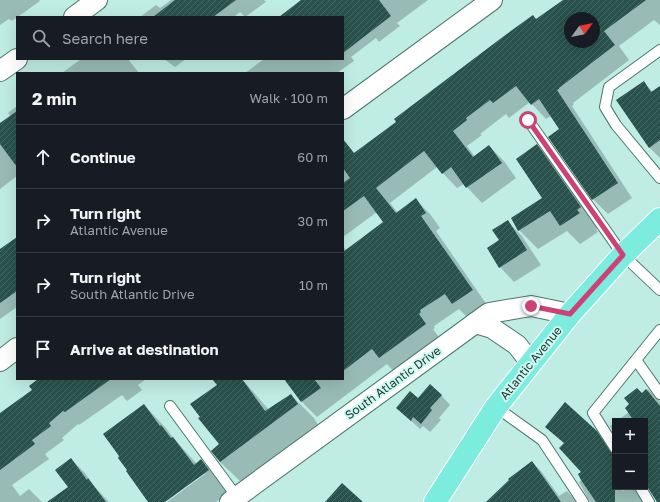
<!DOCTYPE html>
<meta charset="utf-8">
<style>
:root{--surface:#171b24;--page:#242831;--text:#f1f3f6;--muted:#9ea1a6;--line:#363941}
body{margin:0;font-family:"Golos Text",sans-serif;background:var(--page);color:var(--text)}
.controls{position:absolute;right:12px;bottom:12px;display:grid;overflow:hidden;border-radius:0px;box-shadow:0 4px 16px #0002}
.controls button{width:36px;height:36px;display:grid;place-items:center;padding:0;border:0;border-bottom:1px solid var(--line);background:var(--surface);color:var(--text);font:20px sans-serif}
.compass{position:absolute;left:564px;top:12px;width:36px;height:36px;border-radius:50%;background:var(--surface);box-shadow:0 4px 16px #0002;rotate:57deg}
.stop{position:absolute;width:12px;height:12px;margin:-9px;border:3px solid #cd4175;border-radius:50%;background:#fff}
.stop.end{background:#cd4175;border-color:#fff;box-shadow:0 1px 4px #0008}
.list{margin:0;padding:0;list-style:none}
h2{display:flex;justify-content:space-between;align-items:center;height:52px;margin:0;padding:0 16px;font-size:17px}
h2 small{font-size:13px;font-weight:400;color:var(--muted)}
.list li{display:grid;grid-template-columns:26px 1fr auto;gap:12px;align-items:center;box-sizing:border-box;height:64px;padding:0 16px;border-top:1px solid var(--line)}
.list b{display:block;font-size:15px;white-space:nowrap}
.list p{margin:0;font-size:13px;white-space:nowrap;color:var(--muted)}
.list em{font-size:13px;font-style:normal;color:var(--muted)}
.icon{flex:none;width:22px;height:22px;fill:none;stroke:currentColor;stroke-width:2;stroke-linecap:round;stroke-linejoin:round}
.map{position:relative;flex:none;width:660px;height:502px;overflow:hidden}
.search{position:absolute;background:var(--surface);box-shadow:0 4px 16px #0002;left:16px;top:16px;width:328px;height:44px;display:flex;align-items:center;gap:10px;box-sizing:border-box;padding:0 14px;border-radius:0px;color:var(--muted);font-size:15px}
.panel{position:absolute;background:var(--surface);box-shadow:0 4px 16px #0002;left:16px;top:72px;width:328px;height:308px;border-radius:0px}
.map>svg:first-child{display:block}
</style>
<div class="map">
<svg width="660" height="502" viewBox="0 0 660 502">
<defs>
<pattern id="building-hatch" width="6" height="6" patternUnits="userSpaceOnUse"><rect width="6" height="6" fill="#28524b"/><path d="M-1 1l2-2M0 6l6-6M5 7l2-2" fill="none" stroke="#466963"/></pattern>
</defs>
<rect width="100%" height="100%" fill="#bfece3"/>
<!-- shadow -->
<g fill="#0003" fill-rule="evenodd">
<path d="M0,0H39L40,1L12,21L9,19L0,25Z"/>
<path d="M171,0H264L266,2L245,17L240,12L234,17H140L156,5L160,8Z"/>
<path d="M302,0H428L397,23L400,26L379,42L376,38L351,57L354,61L337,73H245L264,59H343V17H280Z"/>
<path d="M564,0H660V25L654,20L619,46L629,60L573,103L574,104L572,106L632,198L608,214L593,199L560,129L551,116L546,119L530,102L509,118L506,114L480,134L482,135L467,146L475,157L489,146L504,161L516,178L482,203L464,184L457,188L437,167L390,203L398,213L415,199L430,214L440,228L436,231L487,305L468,318L459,309L434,326L435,328L433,329L441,340L395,373L387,364L317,417L302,402L285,379H343V246L346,250L384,222L377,212L343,237V156L354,154ZM570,18H594V42H570Z"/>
<path d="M81,59H128L139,73H62Z"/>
<path d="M164,59H186L175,67Z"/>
<path d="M644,83L653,92L660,87V158L649,147Z"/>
<path d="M17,106V176L0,189V125L11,117L8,113Z"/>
<path d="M537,145L556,164L600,226L596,229L598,232L580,244L567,231L538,249L519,230L543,199Z"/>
<path d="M508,222L522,236L541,265L514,282L500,267L501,241Z"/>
<path d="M17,238V307L0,319V250Z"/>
<path d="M41,379H146L138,385L142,390L127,401L122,395L79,425L78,424L62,438L64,440L45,454L49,459L12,485L20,496L29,489L42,502H0V414L33,390Z"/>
<path d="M214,379H242L269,410L291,395L313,417L319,426L242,483L220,462L218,385Z"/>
<path d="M648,389L660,401V502H656V499L649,489L643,492L644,502H590L579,482L583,479L582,472L565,444L546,427L596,432L606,441L615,455V487H621L623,491L629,487H645V421H617L629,412L642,394Z"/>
<path d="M441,395L450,405L439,418L441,420L430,432L423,426L420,429L397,408L418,400Z"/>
<path d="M144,405L165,427L175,440L197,464L201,460L222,482L230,492L216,502H167L205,474L203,473L164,502H149Z"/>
<path d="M615,422V434L610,426Z"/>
<path d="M71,459L85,473L93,485L109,502H49L69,487Z"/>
<path d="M532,462L541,471L559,496L567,491L577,502H501Z"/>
</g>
<!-- building -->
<g fill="url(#building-hatch)" fill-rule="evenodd">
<path d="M175,0H236L213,17H153Z"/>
<path d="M301,0H379L391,16L343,53V17H279Z"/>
<path d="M563,0H646L604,31L615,45L559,88V89L557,90L618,183L592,200L548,137L559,129L539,99L531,105L516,86L493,103L490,100L466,118L467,120L453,131L473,157L489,145L502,163L466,188L451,167L442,174L424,151L376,188L396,213L416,198L426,213L421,216L473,290L452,304L445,294L420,310L421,312L419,314L426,324L379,358L372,349L343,371V252L383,222L364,196L343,211V183L350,178L343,168V139L354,153L396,122L394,119L504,36L533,15L536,19ZM570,18H594V42H570Z"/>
<path d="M644,81L651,92L660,86V140L649,148L616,100Z"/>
<path d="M17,111V167L0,144V123Z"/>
<path d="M537,144L581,207L577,210L580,213L560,226L550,211L518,231L511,218L542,198L516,159Z"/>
<path d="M508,220L527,250L499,268L487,248L499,240L492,230Z"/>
<path d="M17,237V291L0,303V249Z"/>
<path d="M38,379H111L65,412L63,411L49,423L51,426L32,440L35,444L0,470V413L32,390L29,386Z"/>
<path d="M212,379H242L265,411L291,394L298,404L220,462L211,451L219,444L198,418L200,417L190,404L217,385Z"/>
<path d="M284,379H314L321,388L301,402Z"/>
<path d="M430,384L442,395L430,408L432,410L421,424L413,417L411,421L396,408L410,391L418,398Z"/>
<path d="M637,388L642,393L646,389L660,406V502H657L645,483V421H634L625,408L629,404L624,398Z"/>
<path d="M565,402L597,431L610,451L615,454V502H596L581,480L578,474L581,472L559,448L564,443L545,427Z"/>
<path d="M144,404L160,426L161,425L171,438L173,437L194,465L201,459L209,470L165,502H148L126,471L127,470L118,458L119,456L103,434Z"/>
<path d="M71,458L87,480L88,478L106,502H47L68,487L55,470Z"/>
<path d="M532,461L561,502H486L509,480L508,479Z"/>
<path d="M342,483L363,502H325Z"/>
</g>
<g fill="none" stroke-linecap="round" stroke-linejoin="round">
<!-- service casing -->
<g stroke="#4d7770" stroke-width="12">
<g id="service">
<path d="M660,50L609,87L605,107L616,125L660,178"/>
<path d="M528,120L623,255L660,290"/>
<path d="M636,360L660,394"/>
<path d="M170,406L237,497"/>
<path d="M496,407L542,440L583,502"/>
<path d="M615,448L593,413L660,330"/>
<path d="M640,487L649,502"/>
</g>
</g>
<!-- minor casing -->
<g stroke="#4d7770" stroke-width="22">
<g id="minor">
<path d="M74,17L97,0"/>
<path d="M0,71L17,59"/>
<path d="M343,109L492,0"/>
<path d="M475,323L492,328L517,345L531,363"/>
<path d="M0,361L17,348"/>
<path d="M230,502L489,313L531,306L570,314"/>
</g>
</g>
<!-- primary casing -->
<g stroke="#fff" stroke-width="24">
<path id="primary" d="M435,502L496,407L570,314L623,255L660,219"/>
</g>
<!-- service -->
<use href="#service" stroke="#fff" stroke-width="10"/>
<!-- minor -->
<use href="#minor" stroke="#fff" stroke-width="20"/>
<!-- primary -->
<use href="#primary" stroke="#7cecdf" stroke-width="22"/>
</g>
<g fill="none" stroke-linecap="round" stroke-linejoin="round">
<!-- route -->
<path stroke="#cd4175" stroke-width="5" d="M528,120L623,255L570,314L531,306"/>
</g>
<g text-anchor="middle" stroke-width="4" stroke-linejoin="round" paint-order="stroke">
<!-- street labels -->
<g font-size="12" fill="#263834" stroke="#ccfaf0">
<text transform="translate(531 363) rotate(-51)" y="4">Atlantic Avenue</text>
<text transform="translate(393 383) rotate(-36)" y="4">South Atlantic Drive</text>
</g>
</g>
</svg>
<div class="controls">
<button>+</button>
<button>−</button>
</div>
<svg class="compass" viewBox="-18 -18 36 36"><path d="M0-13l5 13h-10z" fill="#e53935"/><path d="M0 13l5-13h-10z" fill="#9ea1a6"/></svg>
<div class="stop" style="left:528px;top:120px"></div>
<div class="stop end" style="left:531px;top:306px"></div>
<div class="search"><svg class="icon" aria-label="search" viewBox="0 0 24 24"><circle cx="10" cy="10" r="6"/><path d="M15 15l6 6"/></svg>Search here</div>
<section class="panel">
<h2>2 min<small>Walk · 100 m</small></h2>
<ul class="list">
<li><svg class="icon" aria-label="ahead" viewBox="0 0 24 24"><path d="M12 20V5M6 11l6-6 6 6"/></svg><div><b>Continue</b></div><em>60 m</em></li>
<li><svg class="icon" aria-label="right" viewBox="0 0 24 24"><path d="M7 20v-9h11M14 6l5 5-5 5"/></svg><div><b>Turn right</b><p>Atlantic Avenue</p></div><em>30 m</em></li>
<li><svg class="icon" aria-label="right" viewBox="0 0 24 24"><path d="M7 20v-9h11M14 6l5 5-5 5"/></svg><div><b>Turn right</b><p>South Atlantic Drive</p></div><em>10 m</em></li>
<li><svg class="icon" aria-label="arrive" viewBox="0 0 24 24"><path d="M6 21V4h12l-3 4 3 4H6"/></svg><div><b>Arrive at destination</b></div></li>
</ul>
</section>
</div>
